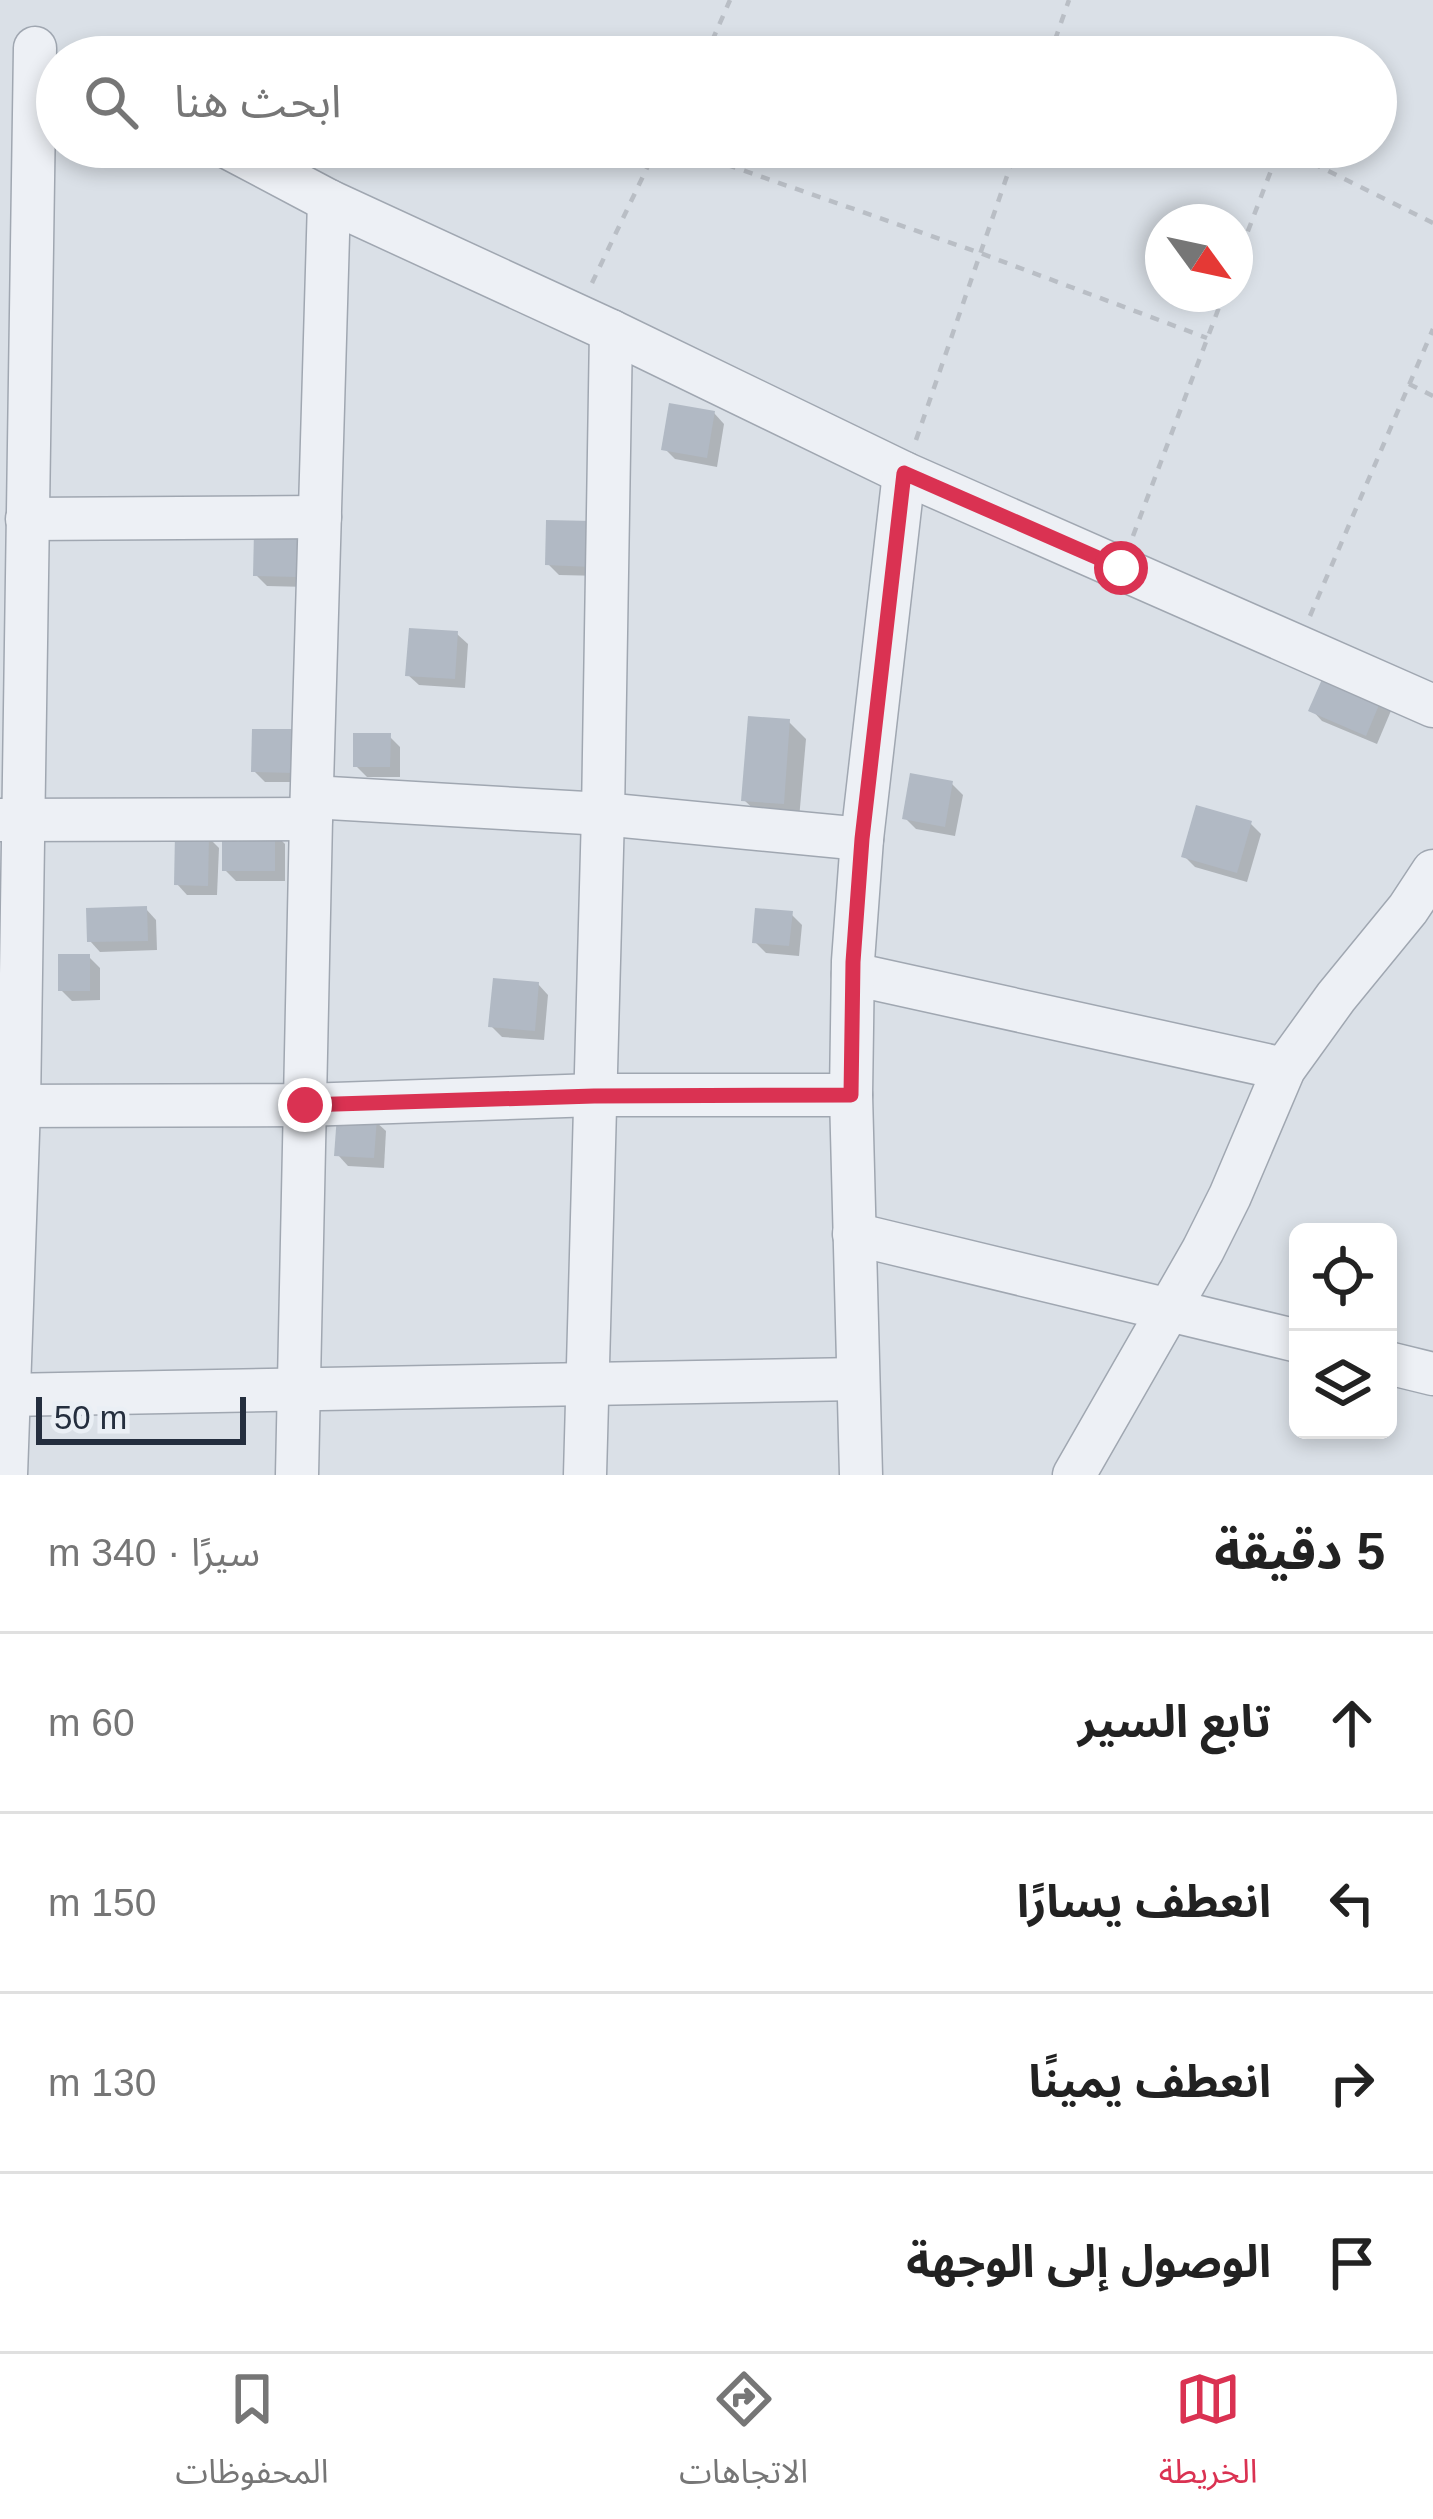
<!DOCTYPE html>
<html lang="ar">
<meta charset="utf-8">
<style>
:root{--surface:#fff;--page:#f2f2f2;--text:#222;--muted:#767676;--line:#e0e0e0;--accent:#da3252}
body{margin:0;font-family:Helvetica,"Noto Sans Arabic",sans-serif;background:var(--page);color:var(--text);direction:rtl}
.controls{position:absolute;right:36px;bottom:36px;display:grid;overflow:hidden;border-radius:18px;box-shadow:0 6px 18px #0003}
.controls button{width:108px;height:108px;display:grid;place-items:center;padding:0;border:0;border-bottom:3px solid var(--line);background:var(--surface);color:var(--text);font:60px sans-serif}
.compass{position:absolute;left:1145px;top:204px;width:108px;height:108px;border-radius:50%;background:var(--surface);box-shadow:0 6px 18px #0003;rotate:123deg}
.scale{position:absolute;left:36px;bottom:30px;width:210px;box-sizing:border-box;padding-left:12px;border:6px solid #242e3e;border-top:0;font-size:33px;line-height:42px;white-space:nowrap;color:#242e3e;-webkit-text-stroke:9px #eaeff5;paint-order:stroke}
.stop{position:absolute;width:36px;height:36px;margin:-27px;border:9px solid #da3252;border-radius:50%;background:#fff}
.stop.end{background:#da3252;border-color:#fff;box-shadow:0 3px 12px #0008}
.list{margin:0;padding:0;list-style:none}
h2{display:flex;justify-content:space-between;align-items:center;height:156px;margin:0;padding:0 48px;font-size:51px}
h2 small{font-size:39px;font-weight:400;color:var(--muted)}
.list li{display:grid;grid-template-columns:78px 1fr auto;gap:36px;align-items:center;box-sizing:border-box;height:180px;padding:0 48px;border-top:3px solid var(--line)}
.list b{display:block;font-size:45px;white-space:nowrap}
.list em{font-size:39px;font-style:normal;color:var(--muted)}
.icon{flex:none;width:66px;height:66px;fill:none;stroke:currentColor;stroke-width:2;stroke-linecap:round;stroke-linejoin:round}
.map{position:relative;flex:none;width:1433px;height:1475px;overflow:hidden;direction:ltr}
.search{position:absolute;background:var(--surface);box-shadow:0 6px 18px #0003;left:36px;right:36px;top:36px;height:132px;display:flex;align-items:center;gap:30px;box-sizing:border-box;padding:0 42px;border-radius:66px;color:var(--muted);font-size:45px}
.sheet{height:876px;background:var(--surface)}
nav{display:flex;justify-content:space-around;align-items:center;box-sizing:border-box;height:168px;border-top:3px solid var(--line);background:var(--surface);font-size:33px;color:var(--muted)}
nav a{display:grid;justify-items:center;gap:6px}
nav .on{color:var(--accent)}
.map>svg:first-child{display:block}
</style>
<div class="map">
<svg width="1433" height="1475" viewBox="0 0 1433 1475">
<rect width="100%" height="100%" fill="#dae0e7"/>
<!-- shadow -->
<g fill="#0003">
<path d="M714,413L724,424L717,467L675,459L664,448Z"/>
<path d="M592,524L602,576L559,575L548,564Z"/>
<path d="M297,534L308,545L307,587L267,586L256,575Z"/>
<path d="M457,634L468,644L465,688L419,685L408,675Z"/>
<path d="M1328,672L1393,706L1377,744L1322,721L1312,710Z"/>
<path d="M789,722L806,739L799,819L761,816L744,800Z"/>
<path d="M294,732L304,782H265L254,771Z"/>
<path d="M389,736L400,747V777H367L356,766Z"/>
<path d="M952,784L963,795L955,836L916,829L905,818Z"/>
<path d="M1250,823L1261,834L1247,882L1195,867L1184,856Z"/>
<path d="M274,833L285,844V881H236L225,870Z"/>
<path d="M208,837L219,848L217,895H187L177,884Z"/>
<path d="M146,909L156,920L157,950L100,952L90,941Z"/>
<path d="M791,914L802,925L799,956L766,953L755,942Z"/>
<path d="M89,957L100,968V1000L72,1001L61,990Z"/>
<path d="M538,984L548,995L544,1040L502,1037L491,1026Z"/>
<path d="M375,1121L386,1131L384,1168L348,1166L338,1155Z"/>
</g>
<!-- building -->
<g fill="#b1b9c4">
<path d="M669,403L715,411L707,458L661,450Z"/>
<path d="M546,520L593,521L592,567L545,565Z"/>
<path d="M254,531H298L297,577L253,576Z"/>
<path d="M409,628L458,631L455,679L405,676Z"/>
<path d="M1327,668L1384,693L1366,736L1308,711Z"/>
<path d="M748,716L790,719L784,804L741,801Z"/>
<path d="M252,729H295L294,773L251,772Z"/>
<path d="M353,733H391L390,767H353Z"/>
<path d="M910,773L953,781L945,827L902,819Z"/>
<path d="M1196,805L1252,821L1237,873L1181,857Z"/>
<rect x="222" y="830" width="53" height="41"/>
<path d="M175,833L209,834L208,886L174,885Z"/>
<path d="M147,906L148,941L87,942L86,908Z"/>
<path d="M755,908L793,911L789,946L752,943Z"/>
<rect x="58" y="954" width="32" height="37"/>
<path d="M493,978L539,982L535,1031L488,1027Z"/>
<path d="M337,1115L377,1118L374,1158L334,1156Z"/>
</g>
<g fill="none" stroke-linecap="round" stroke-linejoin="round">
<!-- minor casing -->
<g stroke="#a0a7b1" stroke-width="45">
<g id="minor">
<path d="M227,147L329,201L611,331L904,473L1433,706"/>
<path d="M27,519L320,517"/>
<path d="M312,797L603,814L862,839"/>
<path d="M0,820L311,819"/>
<path d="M853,974L1284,1069"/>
<path d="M0,1106L305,1105L594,1095H851"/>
<path d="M854,1234L1298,1341"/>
<path d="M1388,1363L1433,1374"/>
<path d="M7,1395L857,1379"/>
<path d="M6,1475L19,1106L35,48"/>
<path d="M297,1475L311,819L329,201"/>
<path d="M585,1475L603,814L611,331"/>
<path d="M861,1475L851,1095L853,961L862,839L904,473"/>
<path d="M1074,1475L1203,1250L1230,1196L1284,1069L1336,997L1408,909L1433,871"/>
</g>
</g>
<!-- path -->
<g stroke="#b9bec5" stroke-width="4.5" stroke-dasharray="9 9" stroke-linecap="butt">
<path d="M705,57L730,0"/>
<path d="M1049,57L1069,0"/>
<path d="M676,147L980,253L1207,338"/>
<path d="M1280,147L1433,223"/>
<path d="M1235,265L1280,147"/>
<path d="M592,283L657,147"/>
<path d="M1409,384L1433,396"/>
<path d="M916,440L1017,147"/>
<path d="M1133,536L1224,294"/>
<path d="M1310,616L1433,329"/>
</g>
<!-- minor -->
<use href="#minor" stroke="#edf0f5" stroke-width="42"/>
</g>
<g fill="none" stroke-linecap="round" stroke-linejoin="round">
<!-- route -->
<path stroke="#da3252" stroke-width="15" d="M305,1105L594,1096L851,1095L853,962L862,839L904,473L1121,568"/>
</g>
</svg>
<div class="controls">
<button><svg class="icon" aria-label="locate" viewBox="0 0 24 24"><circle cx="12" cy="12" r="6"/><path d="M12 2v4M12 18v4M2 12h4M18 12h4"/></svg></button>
<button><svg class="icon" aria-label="layers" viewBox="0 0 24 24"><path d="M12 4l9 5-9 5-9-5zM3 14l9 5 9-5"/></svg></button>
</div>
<svg class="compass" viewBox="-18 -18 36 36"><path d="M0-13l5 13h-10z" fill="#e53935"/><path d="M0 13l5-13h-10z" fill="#767676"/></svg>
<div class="scale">50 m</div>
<div class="stop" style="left:1121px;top:568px"></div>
<div class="stop end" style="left:305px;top:1105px"></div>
<div class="search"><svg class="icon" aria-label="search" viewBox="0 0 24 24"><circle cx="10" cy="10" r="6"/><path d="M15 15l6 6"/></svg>ابحث هنا</div>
</div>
<section class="sheet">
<h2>5 دقيقة<small>سيرًا · 340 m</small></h2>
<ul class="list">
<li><svg class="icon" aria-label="ahead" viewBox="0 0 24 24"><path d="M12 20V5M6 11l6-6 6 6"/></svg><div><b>تابع السير</b></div><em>60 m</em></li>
<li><svg class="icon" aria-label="left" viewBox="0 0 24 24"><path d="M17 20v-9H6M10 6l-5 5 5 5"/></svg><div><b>انعطف يسارًا</b></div><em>150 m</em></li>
<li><svg class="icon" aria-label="right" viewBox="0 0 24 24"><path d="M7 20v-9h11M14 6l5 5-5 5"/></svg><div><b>انعطف يمينًا</b></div><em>130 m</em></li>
<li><svg class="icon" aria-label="arrive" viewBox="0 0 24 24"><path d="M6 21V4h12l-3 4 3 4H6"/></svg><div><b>الوصول إلى الوجهة</b></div></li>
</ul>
</section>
<nav>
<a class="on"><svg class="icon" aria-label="map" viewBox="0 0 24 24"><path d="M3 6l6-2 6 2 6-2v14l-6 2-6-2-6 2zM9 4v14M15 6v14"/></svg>الخريطة</a>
<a><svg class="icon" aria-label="directions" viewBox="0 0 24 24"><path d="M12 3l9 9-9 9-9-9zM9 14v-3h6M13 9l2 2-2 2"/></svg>الاتجاهات</a>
<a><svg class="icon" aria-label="saved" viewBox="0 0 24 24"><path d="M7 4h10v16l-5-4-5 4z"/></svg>المحفوظات</a>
</nav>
